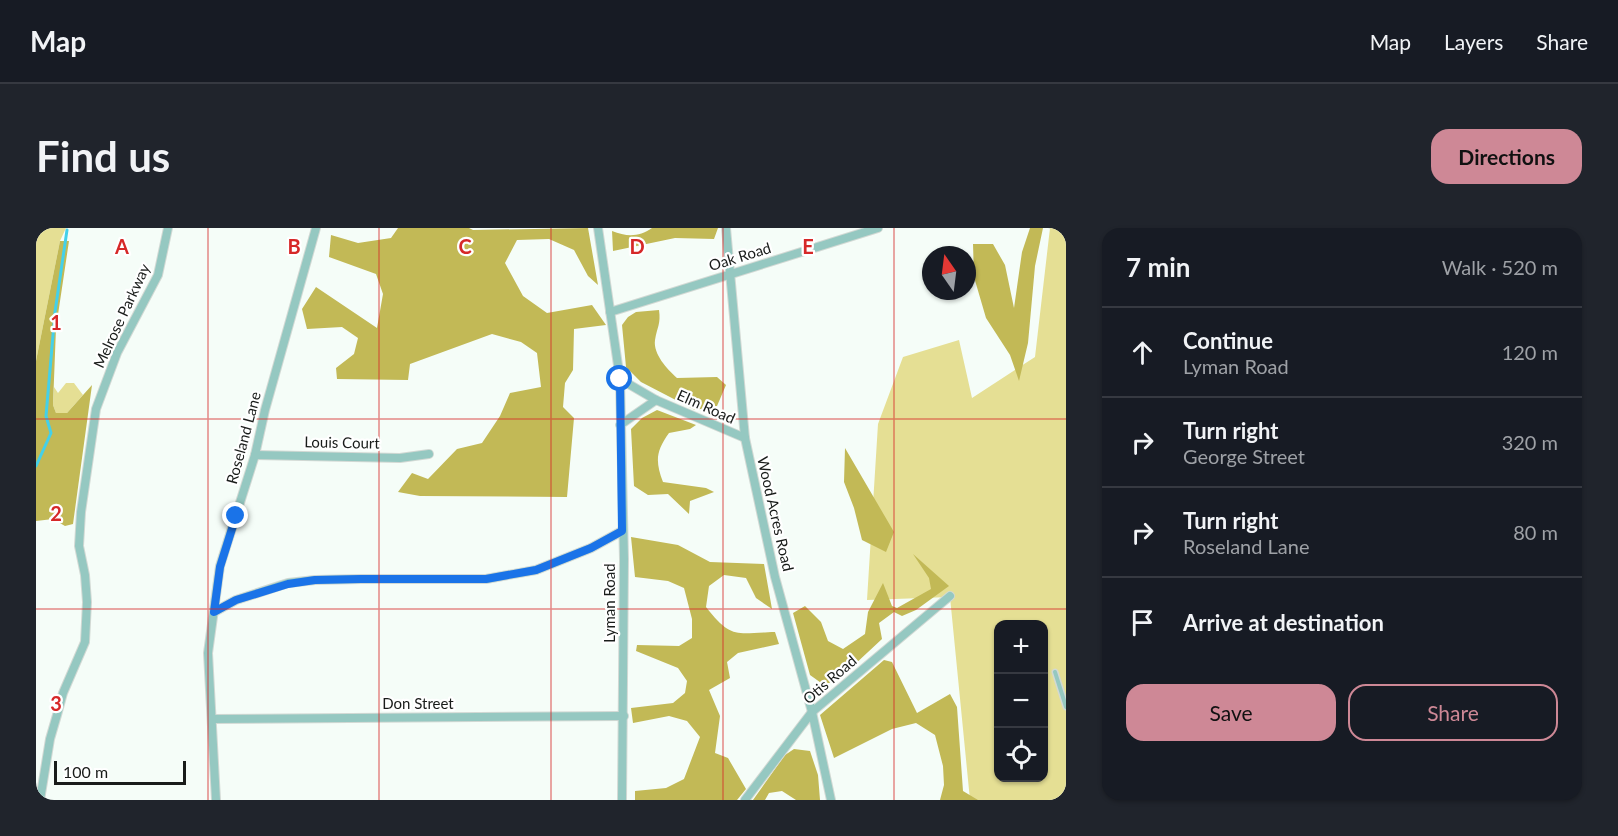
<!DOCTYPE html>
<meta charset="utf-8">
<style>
:root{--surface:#171b24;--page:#20242c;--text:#f1f3f6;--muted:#9ea1a6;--line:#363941;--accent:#ce8896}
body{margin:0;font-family:Lato,sans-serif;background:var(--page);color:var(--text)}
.controls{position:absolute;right:18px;bottom:18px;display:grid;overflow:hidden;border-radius:12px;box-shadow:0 2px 4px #0004}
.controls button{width:54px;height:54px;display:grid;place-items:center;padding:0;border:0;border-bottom:2px solid var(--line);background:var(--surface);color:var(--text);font:30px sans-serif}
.compass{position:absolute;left:886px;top:18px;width:54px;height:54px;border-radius:50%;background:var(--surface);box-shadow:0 2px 4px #0004;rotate:346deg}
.scale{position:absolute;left:18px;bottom:15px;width:132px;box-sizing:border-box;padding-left:6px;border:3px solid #191c1a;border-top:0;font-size:16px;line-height:21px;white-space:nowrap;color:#191c1a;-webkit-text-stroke:4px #fff;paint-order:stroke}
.stop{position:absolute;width:18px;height:18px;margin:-14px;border:4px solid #1a73e8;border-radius:50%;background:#fff}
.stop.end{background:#1a73e8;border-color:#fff;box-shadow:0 2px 6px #0008}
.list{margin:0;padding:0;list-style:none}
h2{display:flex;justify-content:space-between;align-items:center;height:78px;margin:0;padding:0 24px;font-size:26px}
h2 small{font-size:20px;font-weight:400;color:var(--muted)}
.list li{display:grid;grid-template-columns:39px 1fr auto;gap:18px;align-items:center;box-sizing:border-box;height:90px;padding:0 24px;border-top:2px solid var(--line)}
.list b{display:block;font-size:22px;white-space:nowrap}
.list p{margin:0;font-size:20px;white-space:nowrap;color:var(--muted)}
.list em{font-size:20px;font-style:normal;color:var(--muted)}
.actions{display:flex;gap:12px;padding:18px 24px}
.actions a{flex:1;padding:14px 0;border:2px solid var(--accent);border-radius:18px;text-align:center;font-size:21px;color:var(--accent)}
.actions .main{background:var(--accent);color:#111}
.icon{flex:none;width:33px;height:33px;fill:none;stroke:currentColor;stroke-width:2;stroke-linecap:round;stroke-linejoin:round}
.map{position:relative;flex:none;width:1030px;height:572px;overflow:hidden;border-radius:18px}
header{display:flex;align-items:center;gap:36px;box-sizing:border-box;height:84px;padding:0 30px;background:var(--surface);border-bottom:2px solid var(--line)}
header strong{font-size:28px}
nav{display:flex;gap:33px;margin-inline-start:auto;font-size:21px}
.intro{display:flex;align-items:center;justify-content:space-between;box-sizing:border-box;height:144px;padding:0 36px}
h1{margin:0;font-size:42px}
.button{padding:15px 27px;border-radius:18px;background:var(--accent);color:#111;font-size:21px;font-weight:700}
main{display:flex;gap:36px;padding:0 36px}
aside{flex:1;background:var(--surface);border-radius:18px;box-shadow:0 2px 4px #0004}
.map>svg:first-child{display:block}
</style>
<header>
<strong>Map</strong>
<nav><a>Map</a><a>Layers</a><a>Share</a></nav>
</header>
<div class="intro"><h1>Find us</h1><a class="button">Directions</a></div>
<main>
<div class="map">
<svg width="1030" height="572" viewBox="0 0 1030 572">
<rect width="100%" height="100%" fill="#f5fdf8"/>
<!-- green -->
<g fill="#e5df94" fill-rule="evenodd">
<path d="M0,0H30L24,13L0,133Z"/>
<path d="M1014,0H1030V572H934L914,369L831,372L842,196L867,129L923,112L936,170L999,129ZM963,397H1008V550H963Z"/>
<path d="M30,155H38L47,167L31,185H20L17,177L18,159L22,165Z"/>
</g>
<!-- forest -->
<g fill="#c2b956">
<path d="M362,0H433L437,2L552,0L562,57L552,48L538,22L513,11L481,12L469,35L487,68L511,85L556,77L570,97L538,101L537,142L529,155L527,179L538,190L531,269L384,268L362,264L376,245L392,251L421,221L446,215L464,188L474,165L505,159L501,125L485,114L456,106L374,136L372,152L301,151L300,140L318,126L322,110L306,99L271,101L266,81L280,59L341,100L347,66L340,46L293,29L295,7L322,15L355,10Z"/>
<path d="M616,0H682L678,11L639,10L577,23L576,3C591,9 603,9 616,0Z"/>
<path d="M994,0H1007L999,38L992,115L983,153L974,127L950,90L938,49L937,16H957L969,37L978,80L986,24Z"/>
<path d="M24,13H33L20,100L17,177L20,185H31L56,157L37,296L29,298L17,291L0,293V133Z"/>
<path d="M623,82C625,96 621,99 619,112C617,126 631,141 641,150L681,149L690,157L681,178L659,182L605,154L590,139L586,97L592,89L600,84Z"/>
<path d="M621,182L660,197L654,201L633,205C620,223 619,233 627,254L670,260L678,264L654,273L653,286L632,266L612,267L598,258L595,201L606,190Z"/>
<path d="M809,220L858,304L850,324L826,312L818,280L808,254Z"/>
<path d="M595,309L642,317L674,334L728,336L736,381L720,370L710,350L688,347L673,358L670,379C696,412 700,405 739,404L743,416L702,425L691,434L694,450L673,462L684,488L679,525L692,530L710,561L701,572H599V563L630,560L648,551L664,509L651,493L633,488L597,495L595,480L637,475L649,465L651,453L642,440L600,423L601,417L643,418L656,410V391L648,360L632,353L599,349Z"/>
<path d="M877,326L913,358L880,382L866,388L858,384L843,395L846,411L803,451L788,457L774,447L757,385L769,378L785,394L792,413L807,421L829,406L832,384L847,355L856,378L861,380L895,361L893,350Z"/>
<path d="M848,432L856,434L881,485L914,466L921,479L927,563L942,572H904L908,557L907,538L899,507L880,495L856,501L798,530L784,487Z"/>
<path d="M758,521L774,523L782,547L784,572H760L746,563L733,565L729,572H717L749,527Z"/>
</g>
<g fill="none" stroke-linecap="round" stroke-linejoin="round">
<!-- stream -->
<path stroke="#44d0e9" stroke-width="3" d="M0,238L15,205L10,188L19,84L31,2"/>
<!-- lane casing -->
<g stroke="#d2d9d4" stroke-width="7">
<path id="lane" d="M1019,444L1030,479"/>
</g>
<!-- street casing -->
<g stroke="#d2d9d4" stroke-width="10">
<g id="street">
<path d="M562,0L584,151L588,331L586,572"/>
<path d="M690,0L709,210L739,349L776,484L795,572"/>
<path d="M574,84L842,0"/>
<path d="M584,151L620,172L709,210"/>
<path d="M584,197L620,172"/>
<path d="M219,227L364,230L393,226"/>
<path d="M178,384L200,372L252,355L279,352L325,351H450L500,342L555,320L586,303"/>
<path d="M176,491L588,488"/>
<path d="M4,572L14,511L21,487L27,465L49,414L51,374L49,347L43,318L45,284L60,181L81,125L122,47L132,0"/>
<path d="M180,572L172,425L184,338L219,227L229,182L280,0"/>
<path d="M709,572L776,484L914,368"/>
</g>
</g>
<!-- lane -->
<use href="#lane" stroke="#95c8c1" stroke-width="4"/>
<!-- street -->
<use href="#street" stroke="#95c8c1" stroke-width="8"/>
</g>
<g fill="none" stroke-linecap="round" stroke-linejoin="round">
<!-- route -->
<path stroke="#1a73e8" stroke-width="8" d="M200,288L184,339L178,384L200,372L252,356L279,352L325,351H450L500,342L555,320L586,303L584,151"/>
</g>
<!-- grid -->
<path fill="none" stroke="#d62828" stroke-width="1.5" stroke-opacity="0.55" d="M172,0V572M343,0V572M515,0V572M687,0V572M858,0V572M0,191H1030M0,381H1030"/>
<g text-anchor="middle" stroke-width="4.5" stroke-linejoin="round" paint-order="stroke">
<!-- street labels -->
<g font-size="15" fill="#191c1a" stroke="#fff">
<text transform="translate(704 29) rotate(-17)" y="5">Oak Road</text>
<text transform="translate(86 88) rotate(-65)" y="5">Melrose Parkway</text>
<text transform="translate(670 179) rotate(24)" y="5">Elm Road</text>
<text transform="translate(208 210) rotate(-75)" y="5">Roseland Lane</text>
<text transform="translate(306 215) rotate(1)" y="5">Louis Court</text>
<text transform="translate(739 286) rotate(77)" y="5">Wood Acres Road</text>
<text transform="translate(574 375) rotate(-90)" y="5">Lyman Road</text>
<text transform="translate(794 452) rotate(-41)" y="5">Otis Road</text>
<text x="382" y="481">Don Street</text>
</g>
</g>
<g font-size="20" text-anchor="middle" font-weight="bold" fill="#d62828" stroke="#fff" stroke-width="4.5" stroke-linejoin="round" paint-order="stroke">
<text x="86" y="26">A</text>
<text x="258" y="26">B</text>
<text x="429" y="26">C</text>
<text x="601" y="26">D</text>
<text x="772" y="26">E</text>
<text x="20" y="102">1</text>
<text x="20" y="293">2</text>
<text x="20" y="483">3</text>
</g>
</svg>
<div class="controls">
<button>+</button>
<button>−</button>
<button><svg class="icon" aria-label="locate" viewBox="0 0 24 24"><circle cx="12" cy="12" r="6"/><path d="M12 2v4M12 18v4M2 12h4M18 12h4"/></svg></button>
</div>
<svg class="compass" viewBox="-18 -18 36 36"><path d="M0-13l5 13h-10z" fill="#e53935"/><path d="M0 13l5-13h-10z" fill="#9ea1a6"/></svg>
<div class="scale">100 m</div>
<div class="stop" style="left:584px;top:151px"></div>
<div class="stop end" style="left:200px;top:288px"></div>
</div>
<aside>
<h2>7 min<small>Walk · 520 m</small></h2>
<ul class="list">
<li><svg class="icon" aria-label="ahead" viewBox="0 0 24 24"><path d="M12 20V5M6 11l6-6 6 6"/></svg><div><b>Continue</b><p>Lyman Road</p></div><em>120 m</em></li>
<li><svg class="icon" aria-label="right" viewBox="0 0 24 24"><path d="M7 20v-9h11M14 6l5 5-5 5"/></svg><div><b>Turn right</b><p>George Street</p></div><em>320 m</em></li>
<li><svg class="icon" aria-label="right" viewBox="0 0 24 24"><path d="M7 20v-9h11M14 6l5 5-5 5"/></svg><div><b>Turn right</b><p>Roseland Lane</p></div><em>80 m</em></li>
<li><svg class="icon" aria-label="arrive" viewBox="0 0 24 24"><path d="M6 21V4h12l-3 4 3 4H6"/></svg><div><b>Arrive at destination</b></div></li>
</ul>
<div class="actions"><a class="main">Save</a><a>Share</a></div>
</aside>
</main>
